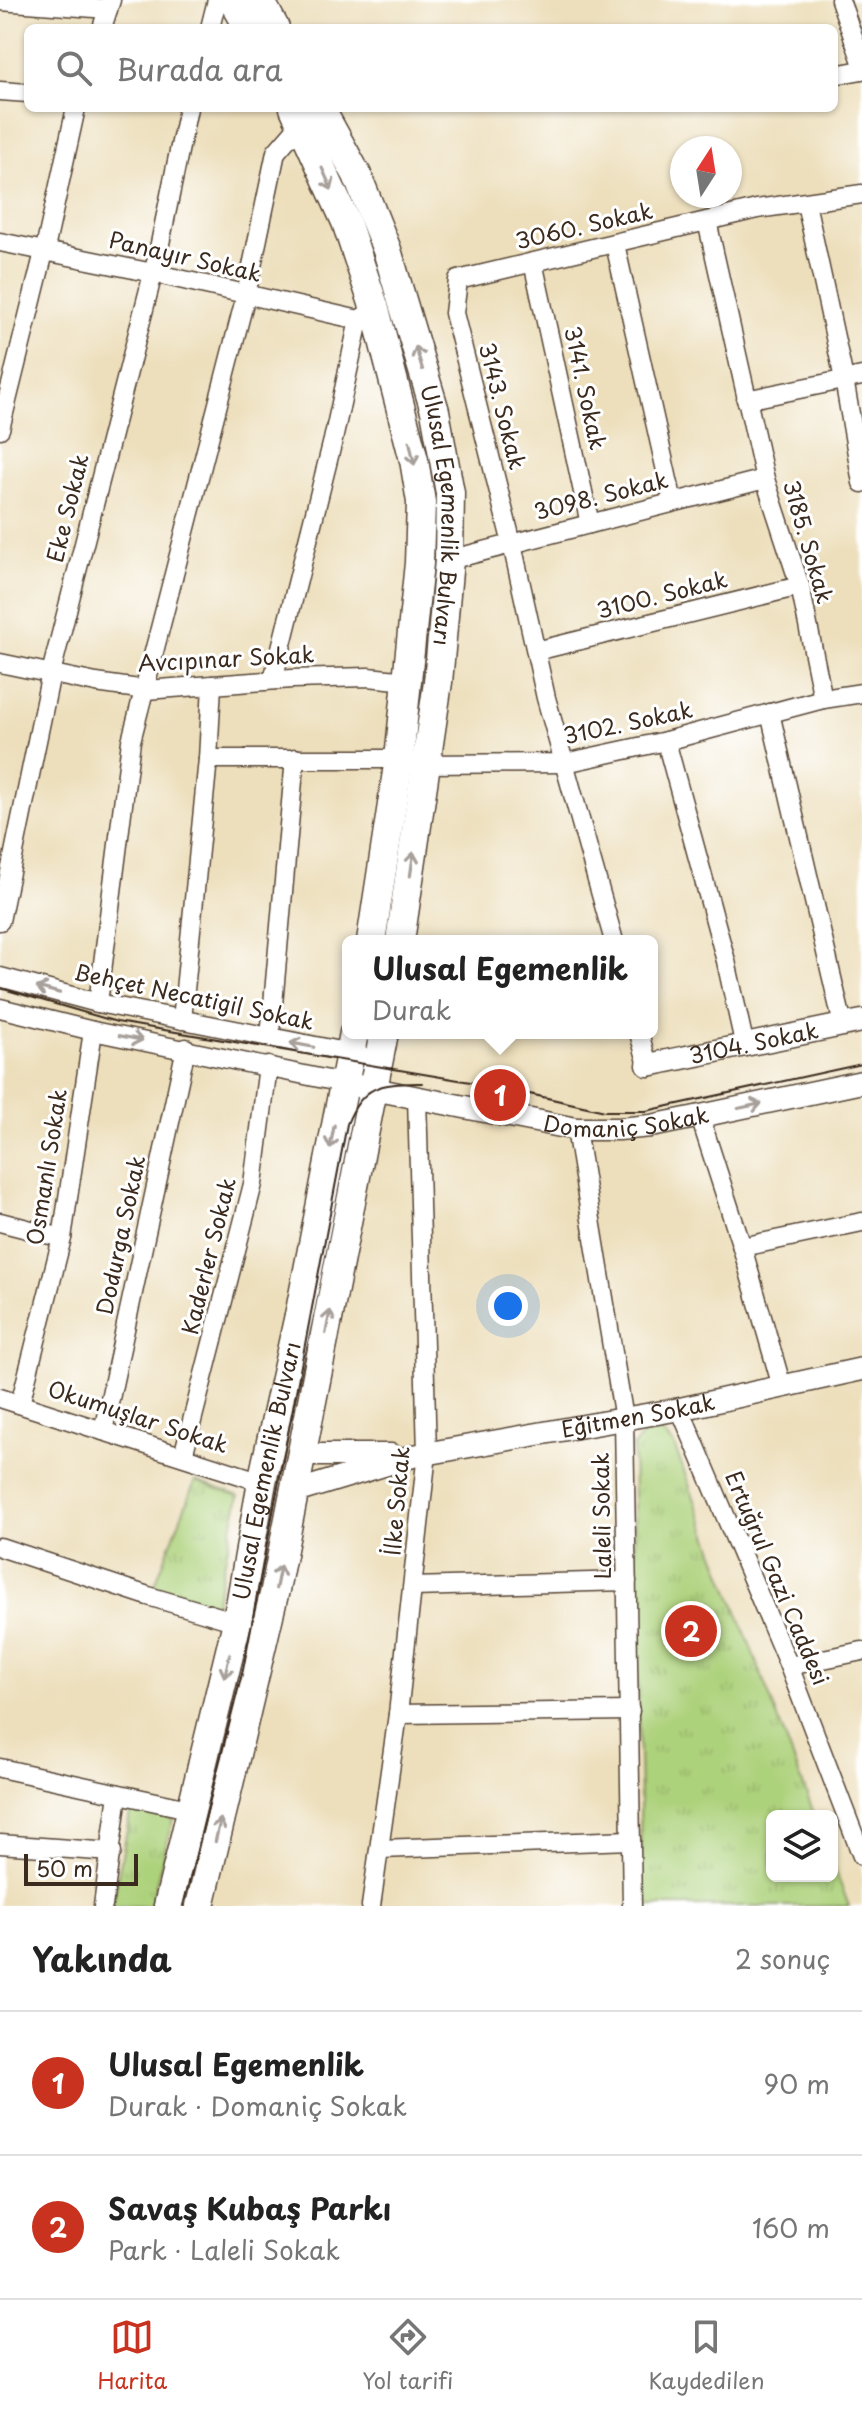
<!DOCTYPE html>
<html lang="tr">
<meta charset="utf-8">
<style>
:root{--surface:#fff;--page:#f2f2f2;--text:#222;--muted:#767676;--line:#e0e0e0;--accent:#c8321e}
body{margin:0;font-family:"Playpen Sans",sans-serif;background:var(--page);color:var(--text)}
.controls{position:absolute;right:24px;bottom:24px;display:grid;overflow:hidden;border-radius:12px;box-shadow:0 2px 6px #0004}
.controls button{width:72px;height:72px;display:grid;place-items:center;padding:0;border:0;border-bottom:2px solid var(--line);background:var(--surface);color:var(--text);font:40px sans-serif}
.compass{position:absolute;left:670px;top:136px;width:72px;height:72px;border-radius:50%;background:var(--surface);box-shadow:0 2px 6px #0004;rotate:12deg}
.scale{position:absolute;left:24px;bottom:20px;width:114px;box-sizing:border-box;padding-left:8px;border:4px solid #3b2a1e;border-top:0;font-size:22px;line-height:28px;white-space:nowrap;color:#3b2a1e;-webkit-text-stroke:6px #fff;paint-order:stroke}
.you{position:absolute;left:508px;top:1306px;width:28px;height:28px;margin:-20px;border:6px solid #fff;border-radius:50%;background:#1a73e8;box-shadow:0 0 0 12px #1a73e833}
.badge{display:grid;place-items:center;width:52px;height:52px;border-radius:50%;background:var(--accent);color:#fff;font-size:26px;font-weight:700}
.pin{position:absolute;translate:-50% -50%;border:4px solid #fff;box-shadow:0 2px 8px #0006}
.popup{position:absolute;left:342px;top:935px;width:316px;height:104px;box-sizing:border-box;display:grid;place-content:center;border-radius:12px;background:var(--surface);filter:drop-shadow(0 2px 6px #0005);font-size:26px;white-space:nowrap;color:var(--muted)}
.popup b{font-size:30px;color:var(--text)}
.popup::after{content:'';position:absolute;left:50%;top:100%;margin-left:-16px;border:16px solid transparent;border-top-color:var(--surface)}
.list{margin:0;padding:0;list-style:none}
h2{display:flex;justify-content:space-between;align-items:center;height:104px;margin:0;padding:0 32px;font-size:34px}
h2 small{font-size:26px;font-weight:400;color:var(--muted)}
.list li{display:grid;grid-template-columns:52px 1fr auto;gap:24px;align-items:center;box-sizing:border-box;height:144px;padding:0 32px;border-top:2px solid var(--line)}
.list b{display:block;font-size:30px;white-space:nowrap}
.list p{margin:0;font-size:26px;white-space:nowrap;color:var(--muted)}
.list em{font-size:26px;font-style:normal;color:var(--muted)}
.icon{flex:none;width:44px;height:44px;fill:none;stroke:currentColor;stroke-width:2;stroke-linecap:round;stroke-linejoin:round}
.map{position:relative;flex:none;width:862px;height:1906px;overflow:hidden}
.search{position:absolute;background:var(--surface);box-shadow:0 2px 6px #0004;left:24px;right:24px;top:24px;height:88px;display:flex;align-items:center;gap:20px;box-sizing:border-box;padding:0 28px;border-radius:12px;color:var(--muted);font-size:30px}
.sheet{height:392px;background:var(--surface)}
nav{display:flex;justify-content:space-around;align-items:center;box-sizing:border-box;height:112px;border-top:2px solid var(--line);background:var(--surface);font-size:22px;color:var(--muted)}
nav a{display:grid;justify-items:center;gap:4px}
nav .on{color:var(--accent)}
.map>svg:first-child{display:block}
</style>
<div class="map">
<svg width="862" height="1906" viewBox="0 0 862 1906">
<defs>
<pattern id="grass-tufts" width="24" height="20" patternUnits="userSpaceOnUse" patternTransform="scale(2)"><rect width="24" height="20" fill="#add27b"/><path d="M3 7l-1-3M5 7V3M7 7l1-3M15 17l-1-3M17 17v-4M19 17l1-3" fill="none" stroke="#96b46a"/></pattern>
</defs>
<rect width="100%" height="100%" fill="#fff"/>
<filter id="ink" filterUnits="userSpaceOnUse"><feTurbulence type="fractalNoise" baseFrequency=".0125" numOctaves="2"/><feDisplacementMap in="SourceGraphic" scale="16" xChannelSelector="R" yChannelSelector="G"/><feConvolveMatrix kernelMatrix="1 2 1 2 8 2 1 2 1" color-interpolation-filters="sRGB"/></filter>
<filter id="wash" filterUnits="userSpaceOnUse"><feTurbulence type="fractalNoise" baseFrequency=".006" numOctaves="4" result="noise"/><feDisplacementMap in="SourceGraphic" scale="32" xChannelSelector="R" yChannelSelector="G"/><feGaussianBlur stdDeviation="1.8" result="paint"/><feColorMatrix in="noise" values="0 0 0 0 0 0 0 0 0 0 0 0 0 0 0 0 0 1.4 0 .05"/><feComposite in="paint" operator="in"/></filter>
<g filter="url(#wash)">
<rect width="100%" height="100%" fill="#eddfbc"/>
<!-- grass -->
<g fill="url(#grass-tufts)" stroke="#747e4c" stroke-width="2">
<path d="M660,1431L674,1445L815,1816H772V1876H832V1862L849,1906H642L633,1447L642,1436Z"/>
<path d="M195,1481L239,1496L215,1605L154,1587Z"/>
<path d="M131,1809L173,1819L150,1906H112Z"/>
</g>
</g>
<g filter="url(#ink)">
<g fill="none" stroke-linecap="round" stroke-linejoin="round">
<!-- minor casing -->
<g stroke="#564536" stroke-width="21">
<g id="minor">
<path d="M840,0L862,62"/>
<path d="M0,1L108,9"/>
<path d="M102,28L111,0"/>
<path d="M210,28L217,0"/>
<path d="M834,75L862,70"/>
<path d="M0,91L28,93"/>
<path d="M806,203L844,379L862,483"/>
<path d="M707,221L765,479L800,586L823,699"/>
<path d="M0,242L153,273L359,320"/>
<path d="M615,244L673,502"/>
<path d="M533,262L590,524"/>
<path d="M746,400L862,376"/>
<path d="M0,429L47,240L76,108"/>
<path d="M449,560L765,479"/>
<path d="M536,651L800,586"/>
<path d="M0,663L96,683L146,690L292,679L368,677L408,681"/>
<path d="M273,680L333,440L359,320L375,309"/>
<path d="M770,713L843,1025"/>
<path d="M666,741L726,961L745,1047"/>
<path d="M208,759H399L425,764L565,763L666,741L823,699L862,693"/>
<path d="M0,921L51,673L157,258L188,108"/>
<path d="M614,941L546,698L512,544L454,313L458,280L757,209L862,194"/>
<path d="M0,977L98,1003L361,1055"/>
<path d="M98,1003L131,741L246,295L276,152L302,122"/>
<path d="M0,1008L93,1031L343,1083"/>
<path d="M182,1020L208,759L212,685"/>
<path d="M639,1033L648,1065"/>
<path d="M270,1038L295,758"/>
<path d="M700,1117L742,1247"/>
<path d="M576,1129L624,1419L632,1906"/>
<path d="M0,1222L62,1238"/>
<path d="M782,1387L742,1247L862,1222"/>
<path d="M0,1398L262,1482"/>
<path d="M20,1404L62,1238L93,1031"/>
<path d="M680,1409L789,1666L862,1856"/>
<path d="M103,1431L186,1048"/>
<path d="M183,1456L253,1184L268,1066"/>
<path d="M0,1547L148,1596L237,1622"/>
<path d="M413,1587L627,1581"/>
<path d="M789,1666L862,1651"/>
<path d="M398,1714L630,1711"/>
<path d="M0,1768L193,1810"/>
<path d="M0,1844L112,1852"/>
<path d="M380,1849L631,1840"/>
<path d="M103,1906L118,1794"/>
<path d="M371,1906L398,1714L427,1453L417,1097"/>
</g>
</g>
<!-- tertiary casing -->
<g stroke="#564536" stroke-width="25">
<g id="tertiary">
<path id="s1" d="M648,1065L862,1021"/>
<path id="s2" d="M343,1083L576,1129H619L651,1126L691,1118L862,1082"/>
<path d="M302,1455H391"/>
<path id="s3" d="M295,1492L413,1456L680,1409L862,1369"/>
</g>
</g>
<!-- primary casing -->
<g stroke="#564536" stroke-width="31">
<g id="primary">
<path d="M233,0L249,28"/>
<path d="M260,0L275,28"/>
<path d="M294,108L346,222L375,309L414,460L421,502L419,563L399,759L371,941"/>
<path id="s4" d="M320,108L357,175L387,250L435,411L450,493L449,560L438,682L400,941"/>
<path id="s5" d="M168,1906L237,1622L262,1482L301,1306L354,1033"/>
<path d="M200,1906L275,1590L384,1033"/>
</g>
</g>
<!-- minor -->
<use href="#minor" stroke="#fff" stroke-width="18"/>
<!-- tertiary -->
<use href="#tertiary" stroke="#fff" stroke-width="22"/>
<!-- primary -->
<use href="#primary" stroke="#fff" stroke-width="28"/>
<!-- tram -->
<g stroke="#3b2a1e" stroke-width="2">
<path d="M0,988L117,1022L494,1086L605,1111H646L862,1064"/>
<path d="M183,1906L243,1670L347,1124C363,1083 382,1084 422,1083"/>
</g>
</g>
<!-- one-way arrows -->
<defs><path id="oneway-shaft" d="M-6 0H5M1.5-3L5.5 0L1.5 3" fill="none" stroke-width="1.6" stroke-linecap="round" stroke-linejoin="round" transform="scale(2)"/></defs>
<g stroke="#a79f9a">
<use href="#oneway-shaft" transform="translate(327 179) rotate(66)"/>
<use href="#oneway-shaft" transform="translate(419 358) rotate(-107)"/>
<use href="#oneway-shaft" transform="translate(412 453) rotate(78)"/>
<use href="#oneway-shaft" transform="translate(412 864) rotate(-82)"/>
<use href="#oneway-shaft" transform="translate(48 990) rotate(-165)"/>
<use href="#oneway-shaft" transform="translate(131 1038) rotate(11)"/>
<use href="#oneway-shaft" transform="translate(302 1045) rotate(-169)"/>
<use href="#oneway-shaft" transform="translate(750 1106) rotate(-12)"/>
<use href="#oneway-shaft" transform="translate(332 1137) rotate(101)"/>
<use href="#oneway-shaft" transform="translate(328 1322) rotate(-79)"/>
<use href="#oneway-shaft" transform="translate(278 1577) rotate(-79)"/>
<use href="#oneway-shaft" transform="translate(227 1666) rotate(103)"/>
<use href="#oneway-shaft" transform="translate(218 1830) rotate(-77)"/>
</g>
</g>
<g text-anchor="middle" stroke-width="6" stroke-linejoin="round" paint-order="stroke">
<!-- street labels -->
<g font-size="22" fill="#3b2a1e" stroke="#fff">
<text transform="translate(584 226) rotate(-13)" y="8">3060. Sokak</text>
<text transform="translate(185 257) rotate(13)" y="8">Panayır Sokak</text>
<text transform="translate(585 388) rotate(78)" y="8">3141. Sokak</text>
<text transform="translate(502 406) rotate(76)" y="8">3143. Sokak</text>
<text transform="translate(601 496) rotate(-14)" y="8">3098. Sokak</text>
<text transform="translate(68 508) rotate(-76)" y="8">Eke Sokak</text>
<text dy="8" stroke="none"><textPath href="#s4" startOffset="430">Ulusal Egemenlik Bulvarı</textPath></text>
<text transform="translate(808 542) rotate(74)" y="8">3185. Sokak</text>
<text transform="translate(662 595) rotate(-14)" y="8">3100. Sokak</text>
<text transform="translate(226 659) rotate(-3)" y="8">Avcıpınar Sokak</text>
<text transform="translate(628 723) rotate(-12)" y="8">3102. Sokak</text>
<text transform="translate(194 997) rotate(12)" y="8">Behçet Necatigil Sokak</text>
<text dy="8" stroke="none"><textPath href="#s1" startOffset="108">3104. Sokak</textPath></text>
<text dy="8" stroke="none"><textPath href="#s2" startOffset="288">Domaniç Sokak</textPath></text>
<text transform="translate(47 1167) rotate(-81)" y="8">Osmanlı Sokak</text>
<text transform="translate(121 1235) rotate(-78)" y="8">Dodurga Sokak</text>
<text transform="translate(209 1256) rotate(-76)" y="8">Kaderler Sokak</text>
<text dy="8" stroke="none"><textPath href="#s3" startOffset="352">Eğitmen Sokak</textPath></text>
<text transform="translate(138 1417) rotate(18)" y="8">Okumuşlar Sokak</text>
<text dy="8" stroke="none"><textPath href="#s5" startOffset="446">Ulusal Egemenlik Bulvarı</textPath></text>
<text transform="translate(397 1501) rotate(-85)" y="8">İlke Sokak</text>
<text transform="translate(602 1516) rotate(-91)" y="8">Laleli Sokak</text>
<text transform="translate(777 1578) rotate(67)" y="8">Ertuğrul Gazi Caddesi</text>
</g>
</g>
</svg>
<div class="controls">
<button><svg class="icon" aria-label="layers" viewBox="0 0 24 24"><path d="M12 4l9 5-9 5-9-5zM3 14l9 5 9-5"/></svg></button>
</div>
<svg class="compass" viewBox="-18 -18 36 36"><path d="M0-13l5 13h-10z" fill="#e53935"/><path d="M0 13l5-13h-10z" fill="#767676"/></svg>
<div class="scale">50 m</div>
<div class="you"></div>
<div class="pin badge" style="left:500px;top:1095px">1</div>
<div class="popup"><b>Ulusal Egemenlik</b>Durak</div>
<div class="pin badge" style="left:691px;top:1631px">2</div>
<div class="search"><svg class="icon" aria-label="search" viewBox="0 0 24 24"><circle cx="10" cy="10" r="6"/><path d="M15 15l6 6"/></svg>Burada ara</div>
</div>
<section class="sheet">
<h2>Yakında<small>2 sonuç</small></h2>
<ul class="list">
<li><span class="badge">1</span><div><b>Ulusal Egemenlik</b><p>Durak · Domaniç Sokak</p></div><em>90 m</em></li>
<li><span class="badge">2</span><div><b>Savaş Kubaş Parkı</b><p>Park · Laleli Sokak</p></div><em>160 m</em></li>
</ul>
</section>
<nav>
<a class="on"><svg class="icon" aria-label="map" viewBox="0 0 24 24"><path d="M3 6l6-2 6 2 6-2v14l-6 2-6-2-6 2zM9 4v14M15 6v14"/></svg>Harita</a>
<a><svg class="icon" aria-label="directions" viewBox="0 0 24 24"><path d="M12 3l9 9-9 9-9-9zM9 14v-3h6M13 9l2 2-2 2"/></svg>Yol tarifi</a>
<a><svg class="icon" aria-label="saved" viewBox="0 0 24 24"><path d="M7 4h10v16l-5-4-5 4z"/></svg>Kaydedilen</a>
</nav>
